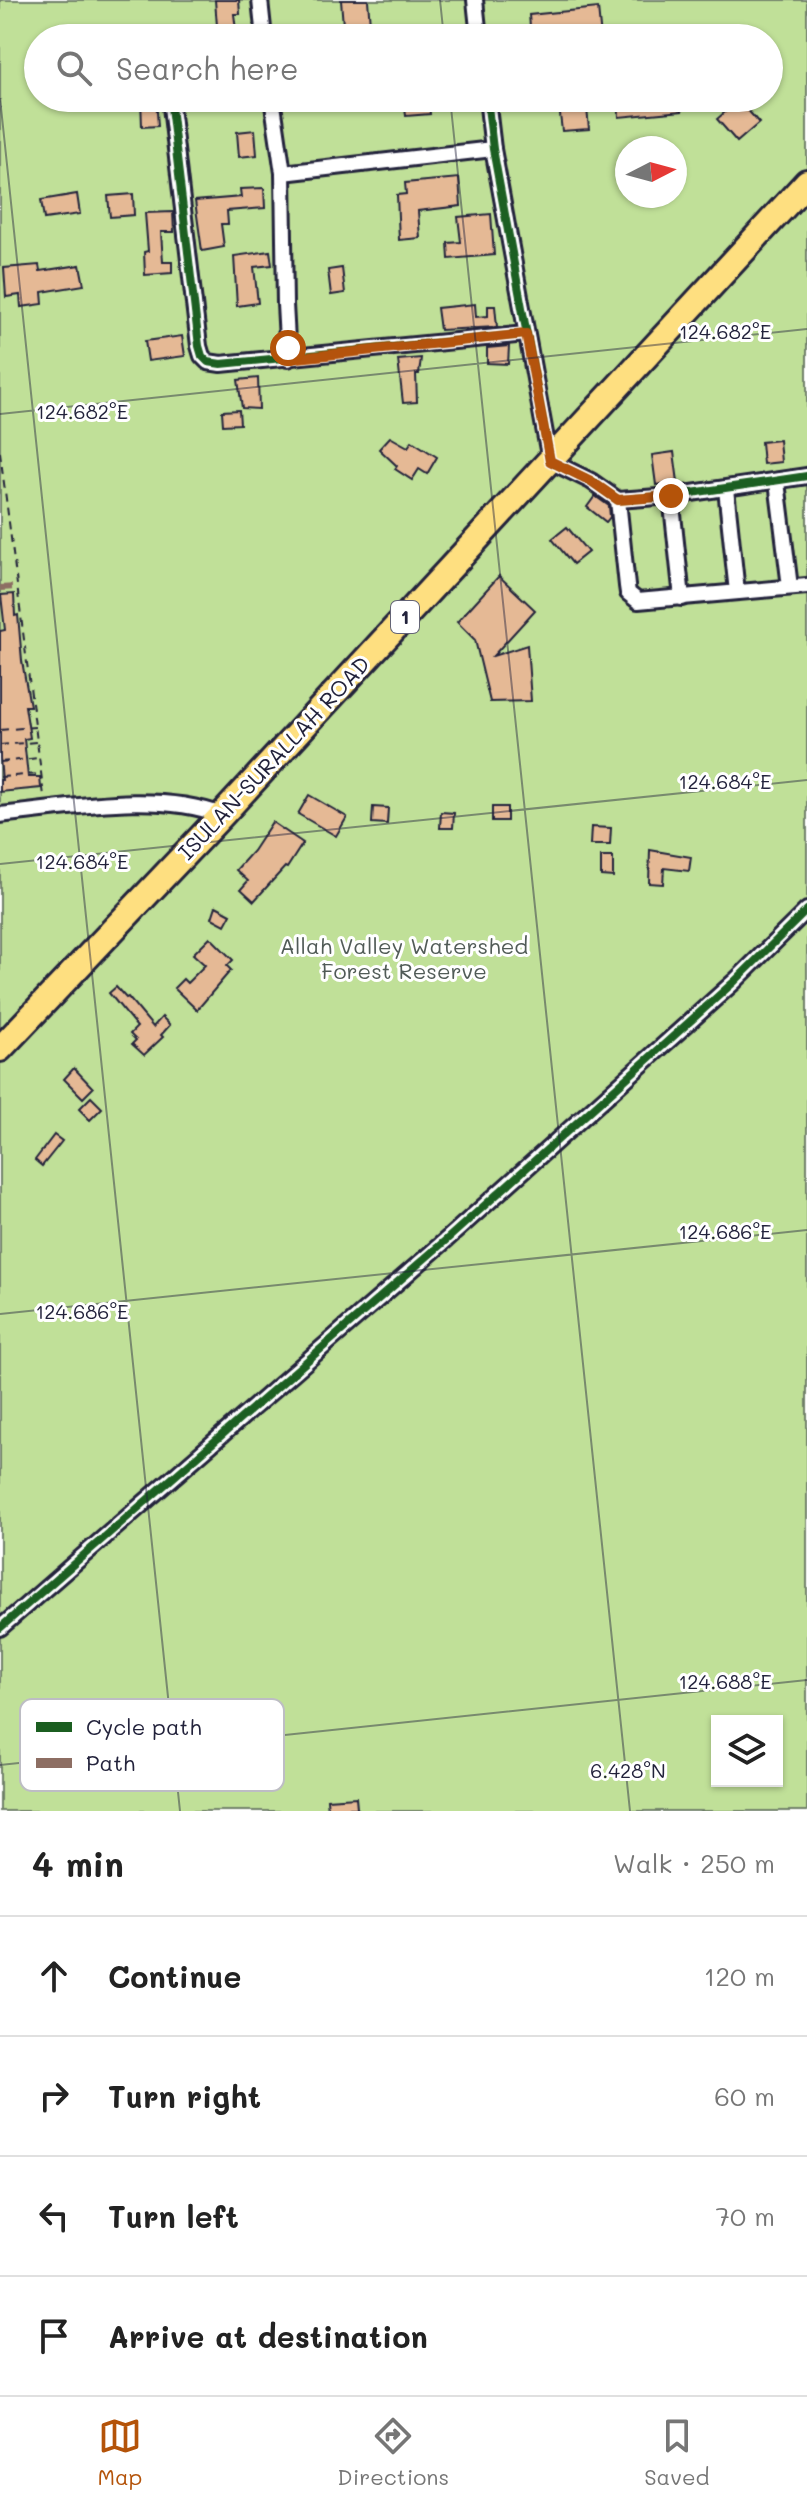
<!DOCTYPE html>
<meta charset="utf-8">
<style>
:root{--surface:#fff;--page:#f6f6f6;--text:#222;--muted:#767676;--line:#e0e0e0;--accent:#b45309}
body{margin:0;font-family:Mali,sans-serif;background:var(--page);color:var(--text)}
.controls{position:absolute;right:24px;bottom:24px;display:grid;overflow:hidden;border-radius:0px;box-shadow:0 2px 6px #0004}
.controls button{width:72px;height:72px;display:grid;place-items:center;padding:0;border:0;border-bottom:2px solid var(--line);background:var(--surface);color:var(--text);font:40px sans-serif}
.compass{position:absolute;left:615px;top:136px;width:72px;height:72px;border-radius:50%;background:var(--surface);box-shadow:0 2px 6px #0004;rotate:84deg}
.stop{position:absolute;width:24px;height:24px;margin:-18px;border:6px solid #b45309;border-radius:50%;background:#fff}
.stop.end{background:#b45309;border-color:#fff;box-shadow:0 2px 8px #0008}
.list{margin:0;padding:0;list-style:none}
h2{display:flex;justify-content:space-between;align-items:center;height:104px;margin:0;padding:0 32px;font-size:34px}
h2 small{font-size:26px;font-weight:400;color:var(--muted)}
.list li{display:grid;grid-template-columns:52px 1fr auto;gap:24px;align-items:center;box-sizing:border-box;height:120px;padding:0 32px;border-top:2px solid var(--line)}
.list b{display:block;font-size:30px;white-space:nowrap}
.list em{font-size:26px;font-style:normal;color:var(--muted)}
.icon{flex:none;width:44px;height:44px;fill:none;stroke:currentColor;stroke-width:2;stroke-linecap:round;stroke-linejoin:round}
.map{position:relative;flex:none;width:807px;height:1811px;overflow:hidden}
.search{position:absolute;background:var(--surface);box-shadow:0 2px 6px #0004;left:24px;right:24px;top:24px;height:88px;display:flex;align-items:center;gap:20px;box-sizing:border-box;padding:0 28px;border-radius:44px;color:var(--muted);font-size:30px}
.sheet{height:584px;background:var(--surface)}
nav{display:flex;justify-content:space-around;align-items:center;box-sizing:border-box;height:112px;border-top:2px solid var(--line);background:var(--surface);font-size:22px;color:var(--muted)}
nav a{display:grid;justify-items:center;gap:4px}
nav .on{color:var(--accent)}
.map>svg:first-child{display:block}
</style>
<div class="map">
<svg width="807" height="1811" viewBox="0 0 807 1811">
<rect width="100%" height="100%" fill="#fff"/>
<filter id="ink" filterUnits="userSpaceOnUse"><feTurbulence type="fractalNoise" baseFrequency=".0125" numOctaves="2"/><feDisplacementMap in="SourceGraphic" scale="16" xChannelSelector="R" yChannelSelector="G"/><feConvolveMatrix kernelMatrix="1 2 1 2 8 2 1 2 1" color-interpolation-filters="sRGB"/></filter>
<g filter="url(#ink)">
<!-- green -->
<path fill="#c0e098" stroke="#71816a" stroke-width="2" fill-rule="evenodd" d="M0,0H807V1811H0ZM38,38H769V98H38ZM627,148H675V196H627ZM717,1721H777V1781H717Z"/>
<!-- building -->
<g fill="#e5b995" stroke="#22223b" stroke-width="2">
<path d="M215,0H239L240,14H234L237,38H215L213,26H217Z"/>
<path d="M341,0H368L371,37L344,38Z"/>
<path d="M598,8L601,38H531L529,15Z"/>
<path d="M675,27L676,38H637V30Z"/>
<path d="M141,98H156L158,126L142,127Z"/>
<path d="M404,98H428L430,114L406,116Z"/>
<path d="M558,98H586L589,129L562,131Z"/>
<path d="M618,98H681L682,111L619,117Z"/>
<path d="M739,100L759,123L737,142L717,119Z"/>
<path d="M255,130L257,155L239,157L237,132Z"/>
<path d="M459,178L461,206L418,211L420,238L399,240L397,195L406,194L405,183Z"/>
<path d="M264,188L265,208L227,211L228,224H221L224,247L202,251L195,201L241,197L240,189Z"/>
<path d="M77,194L80,214L44,219L41,200Z"/>
<path d="M133,194L134,215L110,217L108,196Z"/>
<path d="M173,212L174,232H161L163,262H172V273L145,275L144,252L148,251L145,213Z"/>
<path d="M491,214L494,255L449,259L448,243L461,242L458,217Z"/>
<path d="M270,251L272,265L254,267L258,303L237,306L234,256Z"/>
<path d="M39,265L40,271L80,265L84,285L42,292L43,304L21,307L20,295L6,297L4,268Z"/>
<path d="M342,268L345,293L331,295L328,270Z"/>
<path d="M475,304L476,317L488,316V306H495L497,327L440,330L437,308Z"/>
<path d="M182,336L185,356L148,361L145,341Z"/>
<path d="M509,346L508,364L487,363V348Z"/>
<path d="M421,358L419,374H416L417,402L403,403L398,360Z"/>
<path d="M258,378L259,409L242,408L238,380Z"/>
<path d="M239,410L240,424L223,425L222,411Z"/>
<path d="M390,437L408,447L412,441L437,457L427,474L419,469L412,480L395,469L397,466L379,449Z"/>
<path d="M779,440L781,462L763,464L761,442Z"/>
<path d="M674,452L678,482L656,485L652,455Z"/>
<path d="M595,496L609,506L610,517L606,522L587,507Z"/>
<path d="M567,527L588,552L573,564L552,539Z"/>
<path d="M499,576L535,610L493,656L527,645L531,701L490,702L475,640L457,622Z"/>
<path d="M14,594L15,616L18,615L22,661L30,706H25L30,738L24,739L28,777H40L41,788L0,792V780H2L0,758V631L5,630L1,595Z"/>
<path d="M309,795L347,817L336,836L298,814Z"/>
<path d="M373,807L388,808L387,824L372,823Z"/>
<rect x="492" y="807" width="15" height="14"/>
<path d="M441,812L454,813L453,828H440Z"/>
<path d="M272,822L303,843L287,868L285,867L254,901L241,889L248,881L236,870L253,851Z"/>
<path d="M591,827L611,828L610,845H590Z"/>
<path d="M650,850L691,857L689,871L664,868L663,884L649,883Z"/>
<path d="M601,857H613V877L601,876Z"/>
<path d="M216,906L231,914L225,925L212,918Z"/>
<path d="M210,937L233,960L227,966L231,970L197,1010L174,988L183,979L187,983L205,965L193,954Z"/>
<path d="M116,987L126,998L128,997L153,1027L162,1017L170,1025L161,1035L163,1037L144,1055L132,1044L136,1040L130,1034L137,1027L109,993Z"/>
<path d="M74,1068L93,1088L83,1098L64,1079Z"/>
<path d="M91,1097L102,1108L90,1120L79,1109Z"/>
<path d="M54,1135L62,1141L42,1166L35,1160Z"/>
<path d="M356,1797L357,1808H350V1811H328L327,1799Z"/>
</g>
<g fill="none" stroke-linecap="round" stroke-linejoin="round">
<!-- minor casing -->
<g stroke="#22223b" stroke-width="20">
<g id="minor">
<path d="M260,0L264,38"/>
<path d="M475,0L479,38"/>
<path d="M170,98L199,346L202,356L208,362L221,364L526,334"/>
<path d="M272,98L283,173L285,304L288,359"/>
<path d="M487,98L493,149L550,461L591,481L618,500L671,496L807,476"/>
<path d="M283,173L493,149"/>
<path d="M777,482L790,587"/>
<path d="M726,489L737,592"/>
<path d="M671,496L682,598"/>
<path d="M618,500L627,586L628,593L638,601L807,586"/>
<path d="M0,815C70,808 155,790 222,815"/>
<path d="M0,1628L446,1240L735,981L807,910"/>
</g>
</g>
<!-- trunk casing -->
<g stroke="#22223b" stroke-width="30">
<path id="trunk" d="M0,1049L222,815L807,182"/>
</g>
<!-- path -->
<g stroke="#22223b" stroke-width="2" stroke-dasharray="8 6" stroke-linecap="butt">
<path d="M0,452L44,796"/>
<path d="M0,730L35,727"/>
<path d="M0,745L37,742"/>
<path d="M0,762L39,758"/>
<path d="M0,777L39,774"/>
</g>
<!-- minor -->
<use href="#minor" stroke="#fff" stroke-width="14"/>
<!-- trunk -->
<use href="#trunk" stroke="#fedf80" stroke-width="24"/>
<!-- quiet -->
<path stroke="#8d6e63" stroke-width="6" stroke-dasharray="12 6" stroke-linecap="butt" d="M0,588L18,587"/>
<!-- cycleway casing -->
<g stroke="#fff" stroke-width="13">
<g id="cycleway">
<path d="M170,98L199,346L202,356L208,362L221,364L526,334"/>
<path d="M487,98L493,149L550,461L591,481L618,500L671,496L807,476"/>
<path d="M0,1628L446,1240L735,981L807,910"/>
</g>
</g>
<!-- cycleway -->
<use href="#cycleway" stroke="#1b5e20" stroke-width="8"/>
</g>
</g>
<g fill="none" stroke-linecap="round" stroke-linejoin="round" filter="url(#ink)">
<!-- route -->
<path stroke="#b45309" stroke-width="10" d="M288,348V359L526,334L550,461L591,481L618,500L671,496"/>
</g>
<!-- ticks -->
<path fill="none" stroke="#22223b" stroke-width="2" stroke-opacity="0.45" d="M440,0L444,38M0,98L180,1811M450,98L630,1811M0,414L807,329M0,864L807,780M0,1314L807,1230M0,1765L807,1680"/>
<g text-anchor="middle" stroke-width="6" stroke-linejoin="round" paint-order="stroke">
<!-- shield labels -->
<rect fill="#fff" stroke="#646476" stroke-width="2" x="391" y="601" width="28" height="32" rx="6"/>
<g font-size="20" font-weight="bold" fill="#22223b">
<text x="405" y="624">1</text>
</g>
<!-- street labels -->
<g font-size="22" fill="#22223b" stroke="#fff">
<text transform="translate(274 758) rotate(-47)" y="8">ISULAN-SURALLAH ROAD</text>
</g>
<!-- park labels -->
<g font-size="22" fill="#515b57" stroke="#fff">
<text x="404" y="954">Allah Valley Watershed<tspan x="404" dy="25">Forest Reserve</tspan></text>
</g>
</g>
<!-- legend -->
<rect x="20" y="1699" width="264" height="92" rx="12" fill="#fff" stroke="#bdbdc4" stroke-width="2"/>
<rect x="36" y="1722" width="36" height="10" fill="#1b5e20"/>
<rect x="36" y="1758" width="36" height="10" fill="#8d6e63"/>
<g font-size="22" fill="#22223b">
<text x="86" y="1735">Cycle path</text>
<text x="86" y="1771">Path</text>
</g>
<g font-size="20" text-anchor="middle" fill="#22223b" stroke="#fff" stroke-width="6" stroke-linejoin="round" paint-order="stroke">
<text x="725" y="339">124.682°E</text>
<text x="82" y="419">124.682°E</text>
<text x="725" y="789">124.684°E</text>
<text x="82" y="869">124.684°E</text>
<text x="725" y="1239">124.686°E</text>
<text x="82" y="1319">124.686°E</text>
<text x="725" y="1689">124.688°E</text>
<text x="628" y="1778">6.428°N</text>
</g>
</svg>
<div class="controls">
<button><svg class="icon" aria-label="layers" viewBox="0 0 24 24"><path d="M12 4l9 5-9 5-9-5zM3 14l9 5 9-5"/></svg></button>
</div>
<svg class="compass" viewBox="-18 -18 36 36"><path d="M0-13l5 13h-10z" fill="#e53935"/><path d="M0 13l5-13h-10z" fill="#767676"/></svg>
<div class="stop" style="left:288px;top:348px"></div>
<div class="stop end" style="left:671px;top:496px"></div>
<div class="search"><svg class="icon" aria-label="search" viewBox="0 0 24 24"><circle cx="10" cy="10" r="6"/><path d="M15 15l6 6"/></svg>Search here</div>
</div>
<section class="sheet">
<h2>4 min<small>Walk · 250 m</small></h2>
<ul class="list">
<li><svg class="icon" aria-label="ahead" viewBox="0 0 24 24"><path d="M12 20V5M6 11l6-6 6 6"/></svg><div><b>Continue</b></div><em>120 m</em></li>
<li><svg class="icon" aria-label="right" viewBox="0 0 24 24"><path d="M7 20v-9h11M14 6l5 5-5 5"/></svg><div><b>Turn right</b></div><em>60 m</em></li>
<li><svg class="icon" aria-label="left" viewBox="0 0 24 24"><path d="M17 20v-9H6M10 6l-5 5 5 5"/></svg><div><b>Turn left</b></div><em>70 m</em></li>
<li><svg class="icon" aria-label="arrive" viewBox="0 0 24 24"><path d="M6 21V4h12l-3 4 3 4H6"/></svg><div><b>Arrive at destination</b></div></li>
</ul>
</section>
<nav>
<a class="on"><svg class="icon" aria-label="map" viewBox="0 0 24 24"><path d="M3 6l6-2 6 2 6-2v14l-6 2-6-2-6 2zM9 4v14M15 6v14"/></svg>Map</a>
<a><svg class="icon" aria-label="directions" viewBox="0 0 24 24"><path d="M12 3l9 9-9 9-9-9zM9 14v-3h6M13 9l2 2-2 2"/></svg>Directions</a>
<a><svg class="icon" aria-label="saved" viewBox="0 0 24 24"><path d="M7 4h10v16l-5-4-5 4z"/></svg>Saved</a>
</nav>
